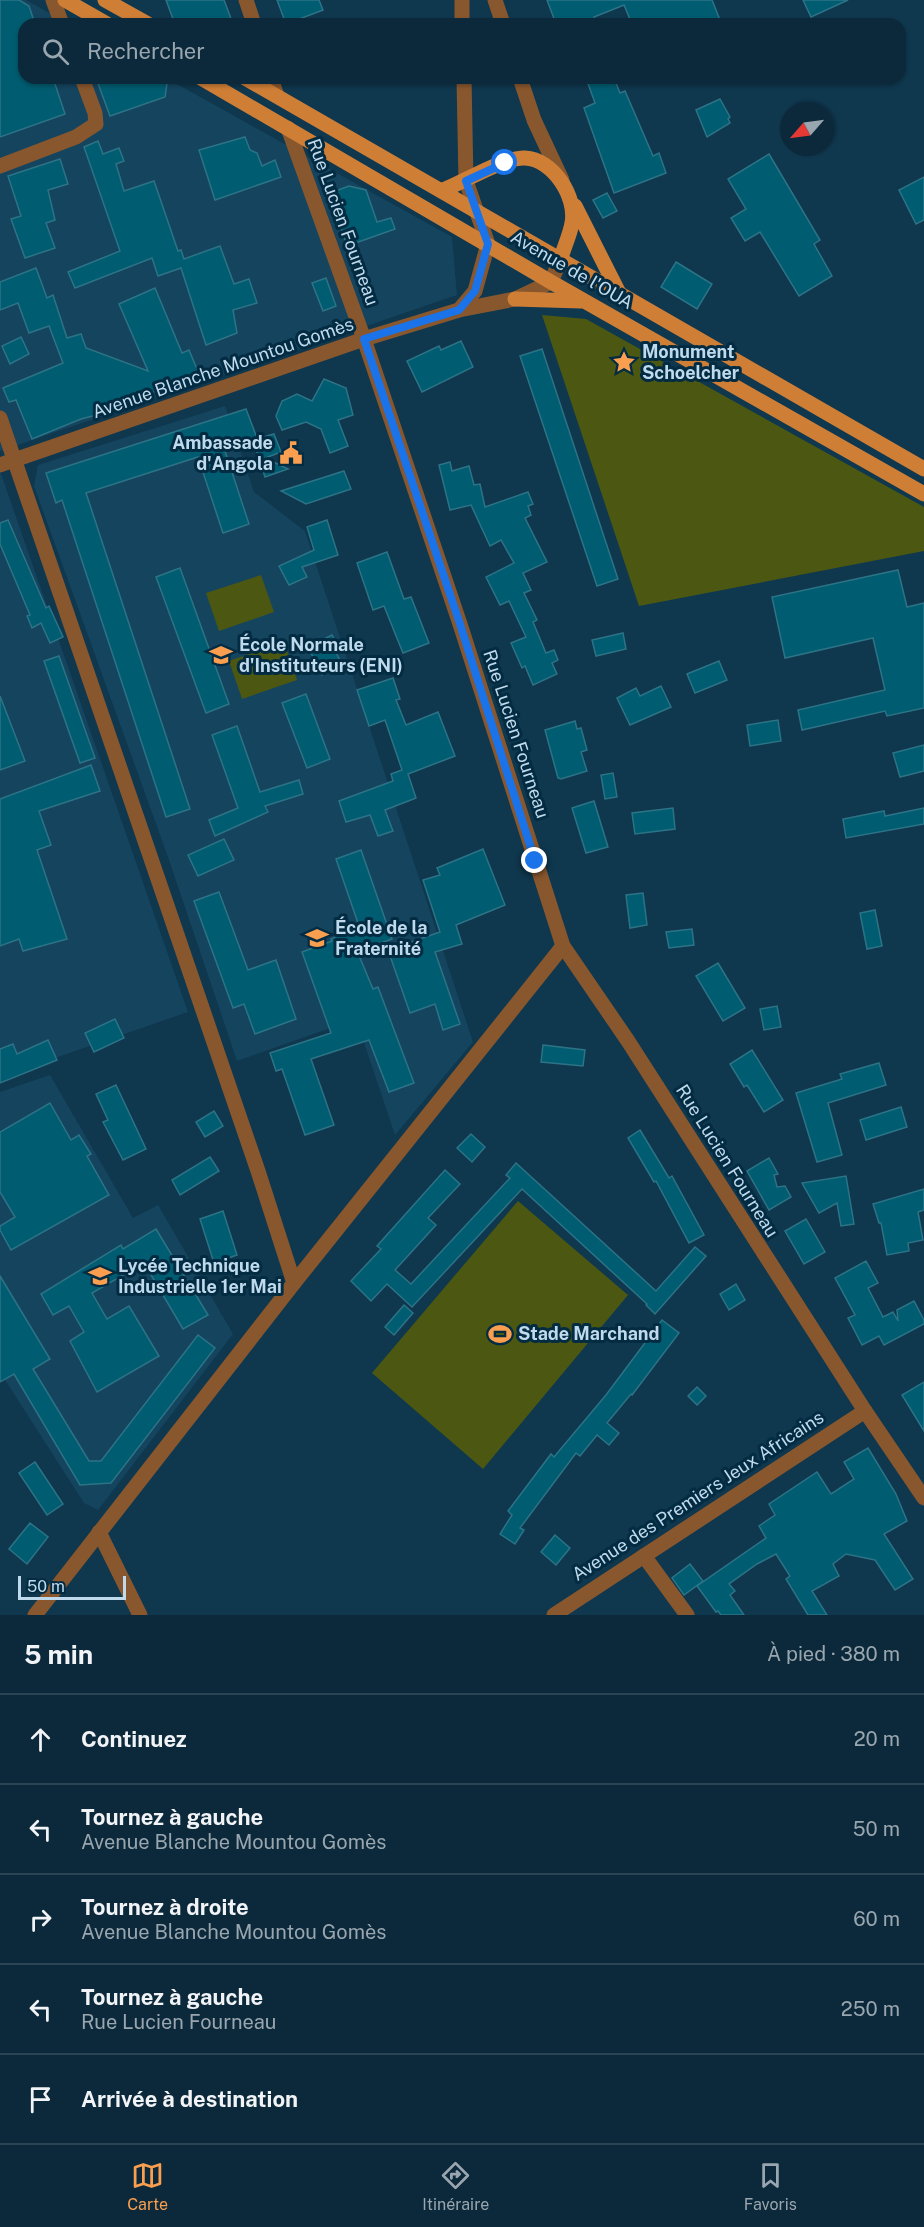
<!DOCTYPE html>
<html lang="fr">
<meta charset="utf-8">
<style>
:root{--surface:#0b293a;--page:#143142;--text:#f1f3f6;--muted:#9aa6af;--line:#2b4554;--accent:#fa9f4f}
body{margin:0;font-family:"Public Sans",sans-serif;background:var(--page);color:var(--text)}
.compass{position:absolute;left:780px;top:102px;width:54px;height:54px;border-radius:50%;background:var(--surface);box-shadow:0 2px 4px #0004;rotate:242deg}
.scale{position:absolute;left:18px;bottom:15px;width:108px;box-sizing:border-box;padding-left:6px;border:3px solid #c0daed;border-top:0;font-size:16px;line-height:21px;white-space:nowrap;color:#c0daed;-webkit-text-stroke:4px #032c43;paint-order:stroke}
.stop{position:absolute;width:18px;height:18px;margin:-14px;border:4px solid #1a73e8;border-radius:50%;background:#fff}
.stop.end{background:#1a73e8;border-color:#fff;box-shadow:0 2px 6px #0008}
.list{margin:0;padding:0;list-style:none}
h2{display:flex;justify-content:space-between;align-items:center;height:78px;margin:0;padding:0 24px;font-size:26px}
h2 small{font-size:20px;font-weight:400;color:var(--muted)}
.list li{display:grid;grid-template-columns:39px 1fr auto;gap:18px;align-items:center;box-sizing:border-box;height:90px;padding:0 24px;border-top:2px solid var(--line)}
.list b{display:block;font-size:22px;white-space:nowrap}
.list p{margin:0;font-size:20px;white-space:nowrap;color:var(--muted)}
.list em{font-size:20px;font-style:normal;color:var(--muted)}
.icon{flex:none;width:33px;height:33px;fill:none;stroke:currentColor;stroke-width:2;stroke-linecap:round;stroke-linejoin:round}
.map{position:relative;flex:none;width:924px;height:1615px;overflow:hidden}
.search{position:absolute;background:var(--surface);box-shadow:0 2px 4px #0004;left:18px;right:18px;top:18px;height:66px;display:flex;align-items:center;gap:15px;box-sizing:border-box;padding:0 21px;border-radius:18px;color:var(--muted);font-size:22px}
.sheet{height:528px;background:var(--surface)}
nav{display:flex;justify-content:space-around;align-items:center;box-sizing:border-box;height:84px;border-top:2px solid var(--line);background:var(--surface);font-size:16px;color:var(--muted)}
nav a{display:grid;justify-items:center;gap:3px}
nav .on{color:var(--accent)}
.map>svg:first-child{display:block}
</style>
<div class="map">
<svg width="924" height="1615" viewBox="0 0 924 1615">
<rect width="100%" height="100%" fill="#0f374e"/>
<!-- built -->
<g fill="#15445f">
<path d="M0,0H26L69,24H24V78H166L452,237L457,295L0,451Z"/>
<path d="M225,406L254,492L305,531L473,1042L395,1135L356,1019L237,1061L168,857L34,486L38,465Z"/>
<path d="M0,471L188,1012L0,1077Z"/>
<path d="M50,1075L133,1218L158,1205L233,1334L98,1510L84,1503L0,1372V1092Z"/>
</g>
<!-- green -->
<g fill="#4c5811">
<path d="M542,315L586,319L924,507V551L639,606Z"/>
<path d="M261,575L274,612L219,631L206,593Z"/>
<path d="M284,642L297,680L242,699L229,661Z"/>
<path d="M518,1201L628,1295L483,1469L372,1373Z"/>
</g>
<!-- building -->
<g fill="#005c70" stroke="#2d7386" stroke-width="1.5">
<path d="M0,0H19L29,6L35,24H24V78H53L65,114L0,137Z"/>
<path d="M166,0H224L233,24H183L173,19Z"/>
<path d="M277,0H319L323,10L286,24Z"/>
<path d="M547,0H712L720,20L708,24H632L624,5L594,17L596,24H556Z"/>
<path d="M803,0H848L811,17Z"/>
<path d="M96,78H157L167,84L165,97L110,116Z"/>
<path d="M586,78H614L620,93L625,91L653,156L659,153L666,173L614,193L584,108L595,103Z"/>
<path d="M720,99L730,117L728,119L730,123L707,137L696,110Z"/>
<path d="M245,137L250,150L257,153L262,166L275,160L281,177L215,200L199,150Z"/>
<path d="M98,141L103,154L119,148L124,161L116,164L124,191L154,181L178,251L181,250L184,259L220,246L234,284L249,279L257,303L233,310L237,333L206,345L181,268L158,276L152,258L75,288L68,272L120,251L84,147Z"/>
<path d="M769,154L820,240L814,244L832,276L799,296L760,232L745,241L731,218L746,209L728,179Z"/>
<path d="M60,159L68,184L48,190L55,220L46,223L55,248L25,258L11,219L21,216L8,176Z"/>
<path d="M924,177V220L916,224L899,190Z"/>
<path d="M349,186L366,190L377,222L391,218L395,229L347,246L330,193Z"/>
<path d="M607,193L617,211L603,218L593,200Z"/>
<path d="M676,262L712,284L697,309L661,287Z"/>
<path d="M36,268L47,298L53,295L67,338L81,334L86,348L148,371L119,304L155,288L182,353L189,350L202,381L188,387L184,378L112,411L81,419L32,439L16,400L9,402L3,388L63,363L49,326L29,333L18,303L0,310V282Z"/>
<path d="M326,278L336,306L323,311L312,283Z"/>
<path d="M21,337L29,354L10,364L2,346Z"/>
<path d="M461,341L473,367L422,392L407,361L439,346L441,350Z"/>
<path d="M542,349L618,579L597,586L520,356Z"/>
<path d="M324,379L346,388L353,415L338,420L348,446L330,453L321,429L306,422L282,430L276,416L282,401L297,394L312,401Z"/>
<path d="M246,409L257,438L224,448L249,524L223,533L198,457L86,493L190,809L166,817L62,500L56,503L46,473Z"/>
<path d="M274,434L281,452L265,458L288,469L265,477L253,440Z"/>
<path d="M450,462L452,471L469,466L474,485L480,484L485,507L528,492L533,504L528,506L531,515L525,518L547,562L523,573L531,590L524,593L537,620L533,622L546,653L554,650L558,660L552,663L557,674L533,685L525,666L522,668L511,643L526,637L509,601L500,605L486,577L514,563L501,540L490,546L471,505L450,510L439,465Z"/>
<path d="M344,471L351,489L306,504L281,491Z"/>
<path d="M8,520L46,608L49,606L63,637L50,643L41,623L32,628L27,616L30,615L0,544V523Z"/>
<path d="M327,520L338,555L302,567L307,577L289,585L279,566L314,550L307,527Z"/>
<path d="M387,552L404,599L411,597L429,643L403,653L384,606L373,610L357,563Z"/>
<path d="M180,568L229,704L206,713L156,577Z"/>
<path d="M898,570L907,607L924,603V708L887,716L885,711L802,730L798,710L885,690L873,638L785,658L772,597Z"/>
<path d="M623,633L626,649L596,656L592,640Z"/>
<path d="M332,635L340,649L335,651L342,664L322,675L308,647Z"/>
<path d="M59,656L95,758L80,763L44,661Z"/>
<path d="M719,661L727,680L695,693L687,674Z"/>
<path d="M393,678L400,699L396,700L406,725L438,712L455,756L408,774L416,798L385,810L393,831L378,836L370,815L346,822L339,801L393,781L391,774L402,770L385,720L369,726L357,690Z"/>
<path d="M661,686L671,707L630,725L617,698L636,688L640,696Z"/>
<path d="M306,694L330,759L307,768L282,703Z"/>
<path d="M0,696L25,761L0,770Z"/>
<path d="M778,720L781,741L750,746L747,725Z"/>
<path d="M575,721L577,729L581,728L587,750L581,752L587,771L561,779L558,778L545,730Z"/>
<path d="M237,726L260,792L299,780L303,794L265,806L268,812L215,836L209,820L238,808L212,735Z"/>
<path d="M924,745V771L900,777L893,753Z"/>
<path d="M91,765L100,791L39,811L51,845L37,850L67,939L23,951L19,939L0,946V799Z"/>
<path d="M613,773L617,797L605,799L601,775Z"/>
<path d="M594,801L608,847L586,853L572,808Z"/>
<path d="M673,808L675,829L635,834L632,813Z"/>
<path d="M924,808V824L846,838L843,819L884,811L885,816Z"/>
<path d="M224,839L234,860L198,876L188,855Z"/>
<path d="M483,849L505,905L456,925L462,944L435,952L460,1024L443,1030L435,1004L410,1013L388,950L440,932L423,880L440,875L437,868Z"/>
<path d="M361,850L392,939L360,950L363,957L360,958L373,989L378,987L414,1083L389,1092L369,1040L311,1059L334,1125L305,1135L282,1069L276,1071L270,1053L331,1033L302,952L332,941L331,939L359,926L336,859Z"/>
<path d="M219,892L248,970L276,960L296,1019L255,1034L244,1004L233,1008L194,901Z"/>
<path d="M643,893L647,925L630,928L626,895Z"/>
<path d="M875,910L882,946L867,949L860,913Z"/>
<path d="M692,929L694,945L669,948L666,932Z"/>
<path d="M718,963L745,1008L723,1021L696,976Z"/>
<path d="M777,1006L781,1027L764,1030L760,1009Z"/>
<path d="M115,1019L124,1038L94,1052L85,1033Z"/>
<path d="M48,1040L57,1060L0,1083V1049L13,1044L17,1054Z"/>
<path d="M543,1045L585,1050L583,1066L541,1062Z"/>
<path d="M752,1050L783,1100L764,1112L747,1085L744,1087L730,1064Z"/>
<path d="M879,1063L886,1085L828,1103L842,1155L817,1162L796,1093L842,1079L840,1074Z"/>
<path d="M116,1085L146,1149L123,1160L103,1122L108,1120L96,1094Z"/>
<path d="M50,1103L71,1140L79,1135L91,1154L87,1156L109,1195L11,1250L0,1230V1226L15,1217L0,1192V1132Z"/>
<path d="M901,1107L907,1127L866,1140L860,1120Z"/>
<path d="M214,1111L223,1126L205,1137L196,1122Z"/>
<path d="M640,1130L669,1178L672,1176L704,1235L689,1243L656,1181L654,1182L628,1138Z"/>
<path d="M471,1134L485,1147L472,1162L457,1148Z"/>
<path d="M210,1157L219,1171L180,1195L172,1180Z"/>
<path d="M769,1158L778,1174L774,1175L777,1187L785,1186L791,1197L769,1210L747,1171Z"/>
<path d="M516,1163L656,1291L695,1247L706,1256L655,1314L646,1305L647,1304L522,1189L412,1307L387,1284L371,1301L351,1281L381,1249L377,1246L445,1170L460,1184L428,1218L436,1225L395,1270L411,1284L510,1178L506,1175Z"/>
<path d="M846,1176L854,1224L841,1226L837,1203L819,1213L802,1183Z"/>
<path d="M924,1189V1210L918,1212L923,1240L908,1243L909,1251L887,1255L881,1223H879L873,1204Z"/>
<path d="M223,1211L237,1255L214,1263L200,1219Z"/>
<path d="M806,1219L825,1252L804,1264L785,1231Z"/>
<path d="M156,1229L208,1315L183,1329L144,1263L92,1293L107,1319L129,1306L159,1356L97,1392L70,1341L84,1332L69,1306L53,1315L41,1294L121,1245L123,1249Z"/>
<path d="M866,1261L878,1283L868,1288L883,1317L893,1312L898,1321L897,1310L914,1301L924,1320V1324L884,1345L879,1336L862,1345L848,1318L855,1315L835,1278Z"/>
<path d="M0,1276L50,1359L33,1369L89,1461H101L198,1335L215,1348L111,1483L80,1485L14,1374L0,1382Z"/>
<path d="M736,1284L745,1300L729,1310L720,1294Z"/>
<path d="M404,1305L413,1313L394,1335L385,1327Z"/>
<path d="M662,1320L679,1333L632,1395L631,1394L607,1423L619,1433L609,1445L597,1435L580,1456L576,1453L520,1528L524,1530L515,1544L500,1534L512,1515L508,1511L551,1454L554,1457L606,1395Z"/>
<path d="M924,1382V1431L902,1395Z"/>
<path d="M697,1387L706,1396L697,1405L688,1396Z"/>
<path d="M868,1448L896,1494L907,1521L884,1534L913,1579L895,1590L875,1560L846,1554L833,1564L839,1576L812,1591L827,1615H808L786,1579L790,1576L776,1554L757,1564L729,1584L735,1591L730,1595L744,1615H721L718,1611L716,1612L697,1586L766,1538L759,1526L775,1515L769,1504L817,1472L831,1494L854,1479L844,1462Z"/>
<path d="M35,1462L63,1504L47,1515L19,1473Z"/>
<path d="M30,1523L48,1537L27,1564L9,1549Z"/>
<path d="M555,1535L570,1548L556,1565L541,1552Z"/>
<path d="M690,1564L703,1581L684,1595L672,1578Z"/>
</g>
<g fill="none" stroke-linecap="round" stroke-linejoin="round">
<!-- minor -->
<g stroke="#89572d" stroke-width="15">
<path d="M53,0L62,24"/>
<path d="M246,0L254,24"/>
<path d="M462,0V24"/>
<path d="M495,0L503,24"/>
<path d="M271,78L277,96"/>
<path d="M520,78L534,120L562,180"/>
<path d="M288,128L364,339L460,624L563,946L628,1041L865,1411L924,1498"/>
<path d="M0,166L76,137L96,124L95,113L82,78"/>
<path d="M459,310L475,291L488,244L466,181L464,78"/>
<path d="M0,418L258,1171L294,1283"/>
<path d="M0,465L364,339L459,310L515,299L551,282L561,258"/>
<path d="M99,1532L140,1615"/>
<path d="M644,1556L687,1615"/>
<path d="M35,1615L294,1283L563,946"/>
<path d="M554,1615L865,1411"/>
</g>
<!-- major -->
<g stroke="#cf7e36" stroke-width="15">
<path d="M65,0L107,24"/>
<path d="M105,0L148,24"/>
<path d="M201,78L551,282L924,494"/>
<path d="M245,78L924,469"/>
<path d="M443,190C464,182 504,157 525,158C553,159 577,197 572,223C570,235 564,247 561,258"/>
<path d="M575,206L620,295"/>
<path d="M515,299L581,301"/>
</g>
</g>
<g fill="none" stroke-linecap="round" stroke-linejoin="round">
<!-- route -->
<path stroke="#1a73e8" stroke-width="8" d="M505,163L466,181L488,244L475,291L459,310L364,339L460,624L535,861"/>
</g>
<!-- icons -->
<defs>
<g id="sight-bare" transform="scale(1.8)"><path d="M0-6L1.8-2.2L6-1.7L2.9 1.2L3.7 5.4L0 3.3L-3.7 5.4L-2.9 1.2L-6-1.7L-1.8-2.2Z" fill="#fa9f4f" stroke="#032c43" stroke-width="2.5" paint-order="stroke"/></g>
<g id="civic-bare" transform="scale(1.8)"><path d="M-.6-6.5H3V-4.5H.6V-3L4-1V1h2V6H-6V1h2V-1L-.6-3ZM-1.2 2.5V6h2.4V2.5Z" fill="#fa9f4f" stroke="#032c43" stroke-width="2.5" paint-order="stroke"/></g>
<g id="school-bare" transform="scale(1.8)"><path d="M0-5L7-2L0 1L-7-2ZM-4 1L0 2.5L4 1V4Q0 6-4 4Z" fill="#fa9f4f" stroke="#032c43" stroke-width="2.5" paint-order="stroke"/></g>
<g id="stadium-bare" transform="scale(1.8)"><path d="M0-5a6.5 5 0 1 0 0 10a6.5 5 0 1 0 0-10ZM-3.5-1.8h7v3.6h-7Z" fill="#fa9f4f" stroke="#032c43" stroke-width="2.5" paint-order="stroke"/></g>
</defs>
<g fill-rule="evenodd">
<use href="#sight-bare" x="624" y="362"/>
<use href="#civic-bare" x="291" y="453"/>
<use href="#school-bare" x="221" y="655"/>
<use href="#school-bare" x="317" y="938"/>
<use href="#school-bare" x="100" y="1276"/>
<use href="#stadium-bare" x="500" y="1334"/>
</g>
<g text-anchor="middle" stroke-width="6" stroke-linejoin="round" paint-order="stroke">
<!-- street labels -->
<g font-size="18" fill="#c0daed" stroke="#032c43">
<text transform="translate(343 222) rotate(70)" y="6">Rue Lucien Fourneau</text>
<text transform="translate(572 270) rotate(30)" y="6">Avenue de l'OUA</text>
<text transform="translate(223 368) rotate(-19)" y="6">Avenue Blanche Mountou Gomès</text>
<text transform="translate(516 734) rotate(72)" y="6">Rue Lucien Fourneau</text>
<text transform="translate(727 1161) rotate(58)" y="6">Rue Lucien Fourneau</text>
<text transform="translate(698 1496) rotate(-33)" y="6">Avenue des Premiers Jeux Africains</text>
</g>
<!-- poi labels -->
<g font-size="18" font-weight="bold" fill="#c0daed" stroke="#032c43" text-anchor="start">
<text x="642" y="358">Monument<tspan x="642" dy="21">Schoelcher</tspan></text>
<text x="273" y="449" text-anchor="end">Ambassade<tspan x="273" dy="21">d'Angola</tspan></text>
<text x="239" y="651">École Normale<tspan x="239" dy="21">d'Instituteurs (ENI)</tspan></text>
<text x="335" y="934">École de la<tspan x="335" dy="21">Fraternité</tspan></text>
<text x="118" y="1272">Lycée Technique<tspan x="118" dy="21">Industrielle 1er Mai</tspan></text>
<text x="518" y="1340">Stade Marchand</text>
</g>
</g>
</svg>
<svg class="compass" viewBox="-18 -18 36 36"><path d="M0-13l5 13h-10z" fill="#e53935"/><path d="M0 13l5-13h-10z" fill="#9aa6af"/></svg>
<div class="scale">50 m</div>
<div class="stop" style="left:505px;top:163px"></div>
<div class="stop end" style="left:535px;top:861px"></div>
<div class="search"><svg class="icon" aria-label="search" viewBox="0 0 24 24"><circle cx="10" cy="10" r="6"/><path d="M15 15l6 6"/></svg>Rechercher</div>
</div>
<section class="sheet">
<h2>5 min<small>À pied · 380 m</small></h2>
<ul class="list">
<li><svg class="icon" aria-label="ahead" viewBox="0 0 24 24"><path d="M12 20V5M6 11l6-6 6 6"/></svg><div><b>Continuez</b></div><em>20 m</em></li>
<li><svg class="icon" aria-label="left" viewBox="0 0 24 24"><path d="M17 20v-9H6M10 6l-5 5 5 5"/></svg><div><b>Tournez à gauche</b><p>Avenue Blanche Mountou Gomès</p></div><em>50 m</em></li>
<li><svg class="icon" aria-label="right" viewBox="0 0 24 24"><path d="M7 20v-9h11M14 6l5 5-5 5"/></svg><div><b>Tournez à droite</b><p>Avenue Blanche Mountou Gomès</p></div><em>60 m</em></li>
<li><svg class="icon" aria-label="left" viewBox="0 0 24 24"><path d="M17 20v-9H6M10 6l-5 5 5 5"/></svg><div><b>Tournez à gauche</b><p>Rue Lucien Fourneau</p></div><em>250 m</em></li>
<li><svg class="icon" aria-label="arrive" viewBox="0 0 24 24"><path d="M6 21V4h12l-3 4 3 4H6"/></svg><div><b>Arrivée à destination</b></div></li>
</ul>
</section>
<nav>
<a class="on"><svg class="icon" aria-label="map" viewBox="0 0 24 24"><path d="M3 6l6-2 6 2 6-2v14l-6 2-6-2-6 2zM9 4v14M15 6v14"/></svg>Carte</a>
<a><svg class="icon" aria-label="directions" viewBox="0 0 24 24"><path d="M12 3l9 9-9 9-9-9zM9 14v-3h6M13 9l2 2-2 2"/></svg>Itinéraire</a>
<a><svg class="icon" aria-label="saved" viewBox="0 0 24 24"><path d="M7 4h10v16l-5-4-5 4z"/></svg>Favoris</a>
</nav>
